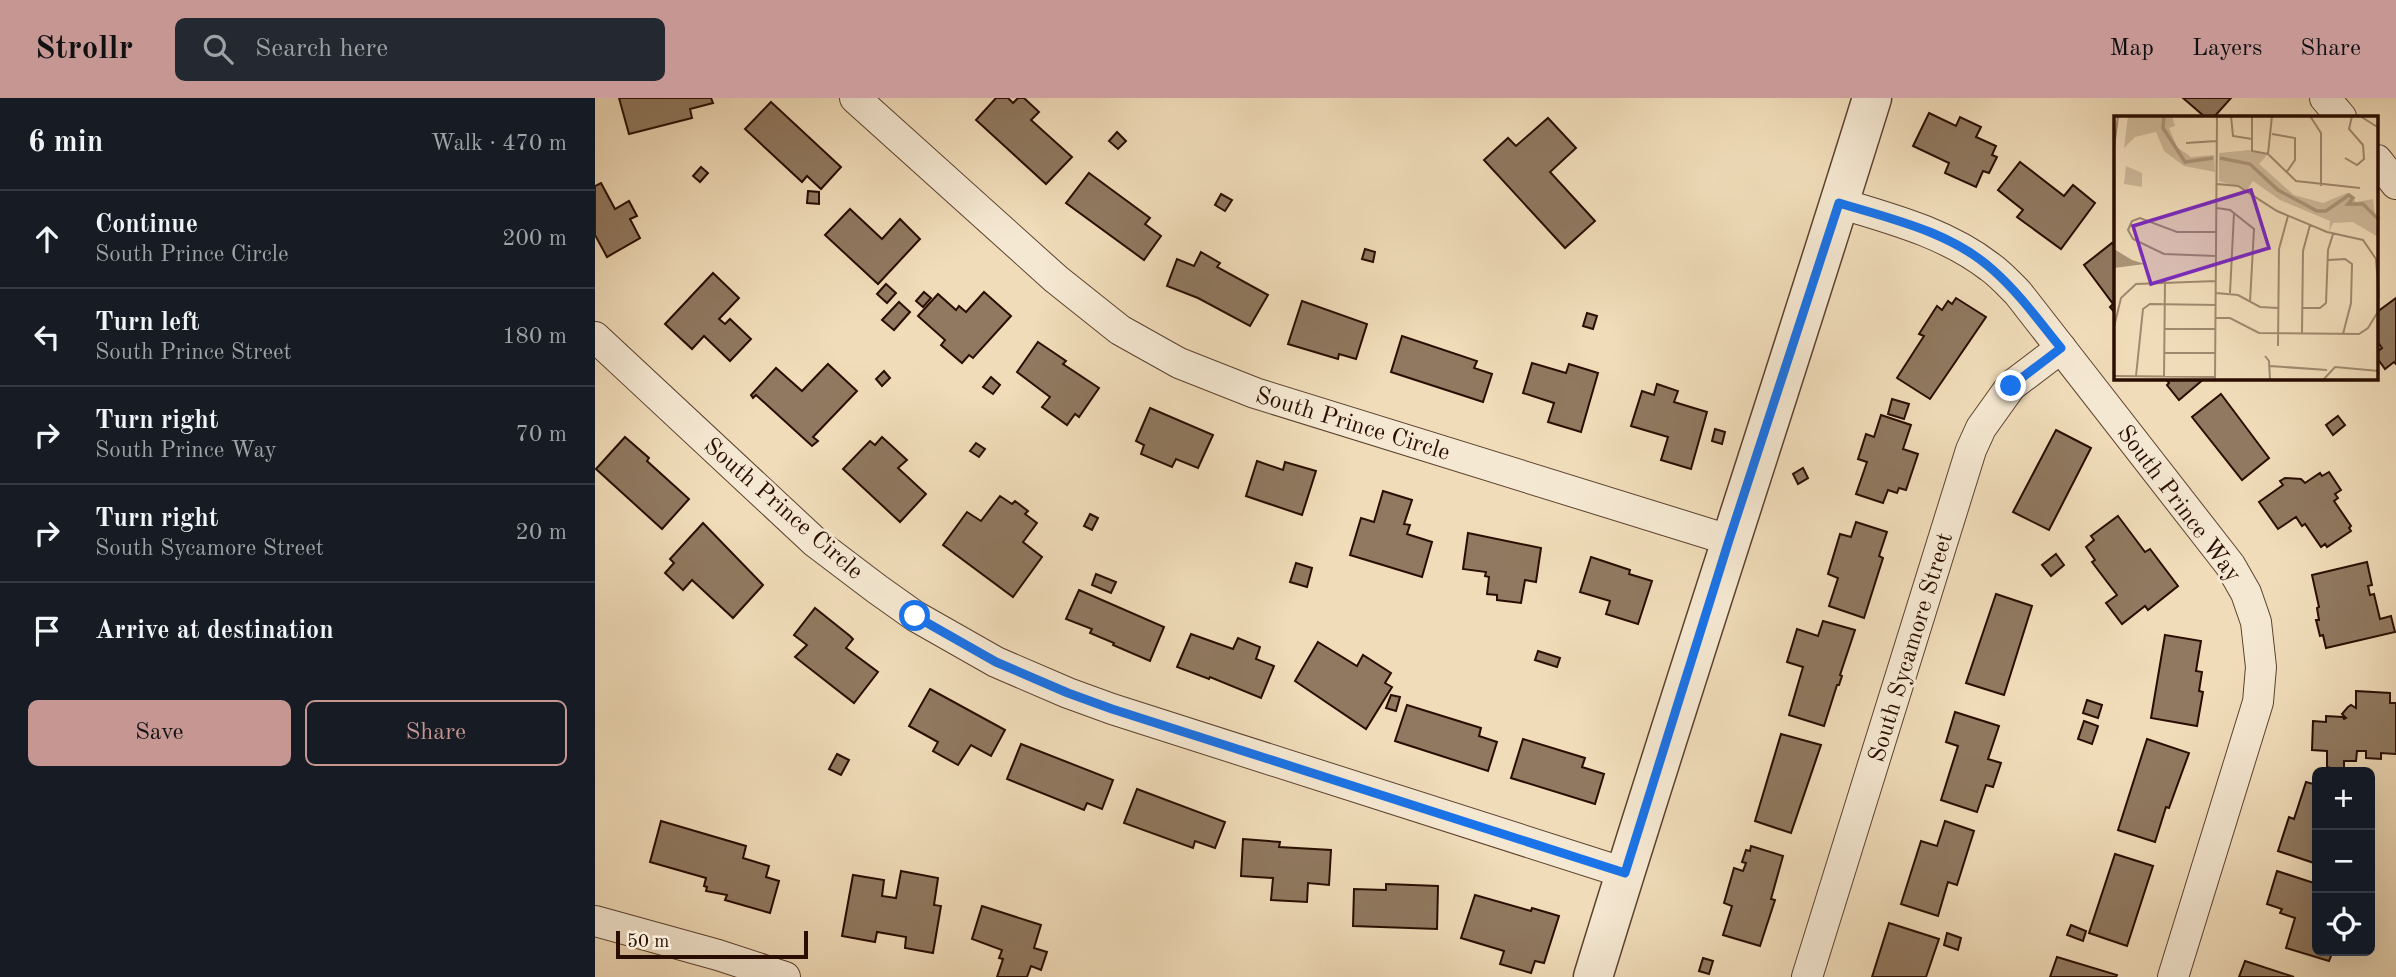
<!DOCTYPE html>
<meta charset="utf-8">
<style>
:root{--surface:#171b24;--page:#242831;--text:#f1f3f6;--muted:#9ea1a6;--line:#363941;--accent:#c59692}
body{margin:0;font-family:"Old Standard TT",serif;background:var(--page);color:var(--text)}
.controls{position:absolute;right:21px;bottom:21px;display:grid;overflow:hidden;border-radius:10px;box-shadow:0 7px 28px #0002}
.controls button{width:63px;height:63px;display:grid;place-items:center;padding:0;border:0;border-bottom:2px solid var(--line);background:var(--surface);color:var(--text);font:35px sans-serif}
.scale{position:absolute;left:21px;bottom:18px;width:192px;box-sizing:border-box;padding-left:7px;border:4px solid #290d00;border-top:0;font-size:19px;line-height:24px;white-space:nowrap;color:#290d00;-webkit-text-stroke:5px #f5e8d2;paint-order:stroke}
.stop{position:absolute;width:21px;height:21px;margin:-16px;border:5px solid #1a73e8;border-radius:50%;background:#fff}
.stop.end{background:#1a73e8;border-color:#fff;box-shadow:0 2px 7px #0008}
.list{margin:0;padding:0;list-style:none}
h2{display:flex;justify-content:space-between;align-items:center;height:91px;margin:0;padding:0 28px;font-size:30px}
h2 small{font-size:23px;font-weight:400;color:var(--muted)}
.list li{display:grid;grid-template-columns:46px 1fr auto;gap:21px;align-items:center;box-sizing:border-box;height:98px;padding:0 28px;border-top:2px solid var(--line)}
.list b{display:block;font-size:26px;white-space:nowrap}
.list p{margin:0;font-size:23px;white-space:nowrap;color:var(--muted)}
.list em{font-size:23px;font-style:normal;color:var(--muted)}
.actions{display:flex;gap:14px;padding:21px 28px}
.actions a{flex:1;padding:16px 0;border:2px solid var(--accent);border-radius:10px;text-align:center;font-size:24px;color:var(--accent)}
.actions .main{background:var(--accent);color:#111}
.icon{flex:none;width:38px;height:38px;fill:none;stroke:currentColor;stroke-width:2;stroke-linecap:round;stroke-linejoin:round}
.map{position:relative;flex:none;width:1801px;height:879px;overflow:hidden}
header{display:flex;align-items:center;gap:42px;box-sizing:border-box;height:98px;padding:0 35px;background:var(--accent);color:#111}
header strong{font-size:33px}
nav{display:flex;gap:38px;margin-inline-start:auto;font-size:24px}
.search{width:490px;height:63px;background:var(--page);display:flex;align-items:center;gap:18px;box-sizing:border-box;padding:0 24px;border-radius:10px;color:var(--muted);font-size:26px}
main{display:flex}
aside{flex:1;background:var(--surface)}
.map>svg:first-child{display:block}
</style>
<header>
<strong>Strollr</strong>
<div class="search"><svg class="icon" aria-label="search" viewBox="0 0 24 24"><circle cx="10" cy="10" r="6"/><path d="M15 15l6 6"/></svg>Search here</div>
<nav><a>Map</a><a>Layers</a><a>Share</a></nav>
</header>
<main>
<aside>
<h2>6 min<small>Walk · 470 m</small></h2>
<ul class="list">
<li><svg class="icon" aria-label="ahead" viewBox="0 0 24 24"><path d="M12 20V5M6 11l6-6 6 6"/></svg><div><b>Continue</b><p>South Prince Circle</p></div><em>200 m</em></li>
<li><svg class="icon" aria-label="left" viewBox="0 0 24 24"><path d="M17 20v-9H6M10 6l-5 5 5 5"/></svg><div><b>Turn left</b><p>South Prince Street</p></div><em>180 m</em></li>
<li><svg class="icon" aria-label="right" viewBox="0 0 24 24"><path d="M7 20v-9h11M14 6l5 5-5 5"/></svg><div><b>Turn right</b><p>South Prince Way</p></div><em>70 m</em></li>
<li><svg class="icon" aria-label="right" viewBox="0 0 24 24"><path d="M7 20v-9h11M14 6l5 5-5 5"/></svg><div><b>Turn right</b><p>South Sycamore Street</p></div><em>20 m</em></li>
<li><svg class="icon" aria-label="arrive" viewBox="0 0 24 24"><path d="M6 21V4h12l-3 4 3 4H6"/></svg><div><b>Arrive at destination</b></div></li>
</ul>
<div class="actions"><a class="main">Save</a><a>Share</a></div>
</aside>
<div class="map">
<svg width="1801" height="879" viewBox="0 0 1801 879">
<rect width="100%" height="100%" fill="#f0dcb9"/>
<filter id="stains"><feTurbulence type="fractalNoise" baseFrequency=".00286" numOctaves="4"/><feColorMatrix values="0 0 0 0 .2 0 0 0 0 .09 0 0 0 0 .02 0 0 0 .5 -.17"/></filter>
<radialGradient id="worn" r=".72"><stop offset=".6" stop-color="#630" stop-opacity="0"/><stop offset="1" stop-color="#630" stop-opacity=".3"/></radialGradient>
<!-- building -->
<g fill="#907960" stroke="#290d00" stroke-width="2">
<path d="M24,0H116L118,5L95,11L97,20L34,36Z"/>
<path d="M401,0H413L418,5L423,0H429L444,14L436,22L477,59L451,86L381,22Z"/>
<path d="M1588,0H1636L1619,19H1610Z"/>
<path d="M176,4L246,69L226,91L212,78L207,84L150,31Z"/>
<path d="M1334,15L1361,28L1365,19L1386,29L1381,39L1401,48L1397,57L1402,59L1394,75L1388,73L1381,89L1350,75L1354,65L1318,48Z"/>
<path d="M953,20L981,50L955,74L1000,123L970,150L889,62L913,40L921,48Z"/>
<path d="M522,34L531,43L523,51L514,43Z"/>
<path d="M1425,64L1469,98L1478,87L1500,105L1466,151L1422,119L1428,112L1403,92Z"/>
<path d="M106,69L113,75L105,84L98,78Z"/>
<path d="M494,75L555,120L550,126L566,138L549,162L471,105Z"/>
<path d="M6,85L20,111L34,103L42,118L35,121L45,140L12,159L0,137V88Z"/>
<path d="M213,93L224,94V106L212,105Z"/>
<path d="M626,96L637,102L630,113L620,107Z"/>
<path d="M255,111L287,141L305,121L325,141L283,186L230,137Z"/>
<path d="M1517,145L1521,150V216L1515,209L1518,206L1489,167Z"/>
<path d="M770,151L780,154L778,164L767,161Z"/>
<path d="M606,154L625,165L622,169L673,197L655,228L603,200L572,188L582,161L599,168Z"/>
<path d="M118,175L144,200L124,221L130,226L135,221L156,241L135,263L109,238L97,251L70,226Z"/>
<path d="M291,186L301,195L292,205L282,196Z"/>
<path d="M329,194L336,200L328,209L321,203Z"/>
<path d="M389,194L416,218L378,260L374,257L367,265L346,247L350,242L323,218L343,196L361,212L364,208L371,214Z"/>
<path d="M1361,200L1391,219L1335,301L1302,280L1329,238L1324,236L1342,208L1347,212L1353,203L1357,206Z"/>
<path d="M1801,200V266L1799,264L1790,271L1782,260V254L1787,250L1782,243V214Z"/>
<path d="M707,203L772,226L761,261L744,256L743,261L693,246Z"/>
<path d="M304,204L315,214L299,232L287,222Z"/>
<path d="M992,215L1002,218L998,231L988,228Z"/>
<path d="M807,238L882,263L879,270L897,276L888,304L796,274Z"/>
<path d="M443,244L471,263L468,266L504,290L484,319L480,316L472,327L447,309L455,299L422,274Z"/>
<path d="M937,265L971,275L974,266L1003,275L986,334L953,324L959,305L928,295Z"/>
<path d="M233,266L262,293L218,339L223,343L217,348L161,297L158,300L156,297L181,270L207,293Z"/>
<path d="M289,273L295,280L287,288L281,281Z"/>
<path d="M396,279L405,287L398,296L388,289Z"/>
<path d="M1570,280H1610L1584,302L1572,287L1574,285Z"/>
<path d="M1062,286L1083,293L1079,304L1112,314L1096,371L1066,362L1073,339L1036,328L1047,293L1059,297Z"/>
<path d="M1626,296L1674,360L1647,382L1597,319Z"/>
<path d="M1297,301L1314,306L1309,321L1293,316Z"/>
<path d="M555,310L618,337L603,370L581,361L577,369L546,356L549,347L541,343Z"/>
<path d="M1286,317L1316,327L1308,351L1323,356L1311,392L1304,390L1302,395L1293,392L1288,405L1261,396L1272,364L1263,361L1271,336L1279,339Z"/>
<path d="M1743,318L1750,327L1738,337L1731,327Z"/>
<path d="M1120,331L1130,334L1127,346L1117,343Z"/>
<path d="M1461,332L1496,350L1454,432L1418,414Z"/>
<path d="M30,339L54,360L52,363L94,401L67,431L1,371Z"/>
<path d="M287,339L312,362L303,370L331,396L305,424L248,371L275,343L280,347Z"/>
<path d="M381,345L390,351L384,359L375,353Z"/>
<path d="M662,363L688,372L690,364L721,373L707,417L651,398Z"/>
<path d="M1208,370L1213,380L1203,386L1198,376Z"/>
<path d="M1734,374L1746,392L1740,396L1743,400L1739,403L1756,428L1754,430L1756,433L1732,449L1730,446L1726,449L1710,426L1707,428L1701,419L1683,431L1664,404L1688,387L1685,383L1690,380L1706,381L1710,385L1725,375L1727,378Z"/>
<path d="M788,393L817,402L809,426L815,427L812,436L837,444L827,479L755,457L766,420L779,424Z"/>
<path d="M405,398L417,406L420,403L433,413L430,416L442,425L428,444L447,459L418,499L348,447L372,414L386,423Z"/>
<path d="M495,416L503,420L497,432L489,428Z"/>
<path d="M1523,418L1550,454L1555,451L1583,488L1553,512L1550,508L1527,526L1511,505L1522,497L1497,464L1500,462L1491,449L1499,442L1496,438Z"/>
<path d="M1261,424L1292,434L1284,458L1288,460L1269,520L1234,508L1243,480L1233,476L1245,436L1256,439Z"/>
<path d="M108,425L168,487L138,520L97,482L88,492L70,475L79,465L75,461Z"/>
<path d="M873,435L946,450L941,484L930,482L926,505L902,502V497L892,496L894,479L890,478L891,474L868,471Z"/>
<path d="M1461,456L1469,467L1456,478L1447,467Z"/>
<path d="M996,459L1035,472L1034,476L1057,483L1043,526L1011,516L1015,503L985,494Z"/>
<path d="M1772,464L1777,487L1773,488L1775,497L1779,496L1785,521L1796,518L1800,534L1731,550L1728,537L1725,538L1721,522H1724L1722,510L1724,509L1717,477Z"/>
<path d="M701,465L717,470L712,489L695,484Z"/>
<path d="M501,476L521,484L516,495L497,487Z"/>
<path d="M484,492L569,529L555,563L518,547L519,545L495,535L497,531L471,521Z"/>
<path d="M1401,496L1437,508L1409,597L1371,585Z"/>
<path d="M220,510L255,538L258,541L251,550L283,574L259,605L200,559L212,547L199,537Z"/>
<path d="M1228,523L1260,532L1245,577L1247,578L1244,587H1242L1229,628L1194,617L1208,569L1192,564L1202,531L1223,538Z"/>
<path d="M596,536L638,551L643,540L665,549L661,561L679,568L666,600L615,579L614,581L582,569Z"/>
<path d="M1570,537L1606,543L1601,573L1607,574L1604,593L1608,594L1602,628L1556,620Z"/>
<path d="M723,544L762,568L768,557L796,575L790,585L797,589L771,631L700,583Z"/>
<path d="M943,553L965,560L962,569L940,562Z"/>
<path d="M335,591L410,632L396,658L376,647L363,667L338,653L343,644L314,628Z"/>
<path d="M1761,593L1795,595V605H1801V656L1786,655V661L1771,660V653H1762L1761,663H1749V674L1732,669V653L1717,652L1718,623L1731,624V618L1748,619L1749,621L1751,620L1747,616L1753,609L1756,607L1761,610Z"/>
<path d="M796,597L805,599L801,613L791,610Z"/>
<path d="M1492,602L1507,607L1503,620L1488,615Z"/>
<path d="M812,607L886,630L884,638L902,644L893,673L800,643Z"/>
<path d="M1360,614L1404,628L1393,661L1406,665L1398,689L1391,687L1382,714L1346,702L1363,648L1351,644Z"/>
<path d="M1489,623L1503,628L1497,646L1483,641Z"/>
<path d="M1186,636L1226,647L1196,735L1160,723Z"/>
<path d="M928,641L990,660L987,669L1009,676L1000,706L916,680Z"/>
<path d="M1552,641L1594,655L1574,710L1571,709L1560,744L1523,732Z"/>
<path d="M426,646L518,682L507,711L492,705L489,712L412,681Z"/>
<path d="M242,656L254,662L246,677L234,671Z"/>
<path d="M1711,684L1722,687V766L1683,753L1694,719L1699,721Z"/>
<path d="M542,691L630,724L620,750L600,743L598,750L529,725Z"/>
<path d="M66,723L151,748L148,760L174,768L171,779L184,783L175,815L130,802L132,797L111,793L112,789L109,788L111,780L55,764Z"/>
<path d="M1350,723L1379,733L1362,787L1353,784L1343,818L1306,806L1326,743L1342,748Z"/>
<path d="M648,741L685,744L684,749L736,752L734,787L713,785L712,804L676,802L678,780L646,778Z"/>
<path d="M1156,748L1188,758L1176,801L1180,802L1165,848L1128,837L1137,808L1129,805L1139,770L1148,773L1151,765L1147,764L1151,752L1155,753Z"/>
<path d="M1520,756L1558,768L1532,848L1494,835Z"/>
<path d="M306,773L343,780L339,807L346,808L338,855L310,850L311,839L282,834L280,844L247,838L258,777L289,782L287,798L301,800Z"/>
<path d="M1682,773L1722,786V853H1738L1734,863L1691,850L1700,820L1685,815L1687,811L1672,806Z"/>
<path d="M791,786L843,788L842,831L758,828L759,791L791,792Z"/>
<path d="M880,797L936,813L937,810L964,818L949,865L940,863L936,875L905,866L909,853L866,840Z"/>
<path d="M387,808L446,827L439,850L452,854L446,872L436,868L432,879H402L408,861L404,860L407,852L377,841Z"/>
<path d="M1294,825L1344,841L1331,879H1277Z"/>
<path d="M1476,827L1491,833L1488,843L1472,837Z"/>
<path d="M1352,835L1366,840L1363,852L1349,847Z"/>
<path d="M1462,859L1522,877L1521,879H1455Z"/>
<path d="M1108,860L1118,863L1114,876L1104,873Z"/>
<path d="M1650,863L1699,879H1644Z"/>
</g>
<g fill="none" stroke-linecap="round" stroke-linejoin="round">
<!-- minor casing -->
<g stroke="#5b412e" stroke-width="32">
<g id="minor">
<path d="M260,0L461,181L525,232L584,265L660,295L1134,442"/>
<path d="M1730,0L1746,19"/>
<path d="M1782,62L1801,86"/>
<path d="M1244,105C1297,121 1351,135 1395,169C1405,176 1414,186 1423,195L1635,467L1651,495L1661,524L1666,569L1663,604L1578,879"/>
<path d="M0,239L220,444L282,491L320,518L401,564L473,595L517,611L1030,775"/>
<path d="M0,823L123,857L190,879"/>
<path d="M1212,879L1376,352L1386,330L1416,288L1466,250"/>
</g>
</g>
<!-- tertiary casing -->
<g stroke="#5b412e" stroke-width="41">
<path id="tertiary" d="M998,879C1088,585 1186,293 1277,0"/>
</g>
<!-- minor -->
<use href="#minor" stroke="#f5e8d2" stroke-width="30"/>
<!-- tertiary -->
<use href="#tertiary" stroke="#f5e8d2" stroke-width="38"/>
</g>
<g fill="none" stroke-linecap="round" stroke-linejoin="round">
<!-- route -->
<path stroke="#1a73e8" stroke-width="9" d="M320,518L401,564L473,595L517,611L1030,775L1134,442L1244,105C1297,121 1356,134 1398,172C1424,195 1444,223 1466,250L1416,288"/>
</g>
<g text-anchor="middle" stroke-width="6" stroke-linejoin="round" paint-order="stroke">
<!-- street labels -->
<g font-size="24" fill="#290d00" stroke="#f5e8d2">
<text transform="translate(758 325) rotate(17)" y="8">South Prince Circle</text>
<text transform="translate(1585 405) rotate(53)" y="8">South Prince Way</text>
<text transform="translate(189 410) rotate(41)" y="8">South Prince Circle</text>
<text transform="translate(1315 549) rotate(-73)" y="8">South Sycamore Street</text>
</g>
</g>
<!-- overview -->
<g transform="translate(1519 18)">
<rect width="264" height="264" fill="#f0dcb9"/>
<path d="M14,0H58L61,10L55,12L63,31L77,41L100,39L101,56L70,50L50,35L42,16L21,21L10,32ZM135,34L153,39L145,48L180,79L209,87L233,77L242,86L259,83L264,121L239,106L219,107L215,116L216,105L166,84L139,65L133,74L105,65V37ZM12,50L28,57V71L10,68Z" fill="#ceb99a"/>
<path d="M0,133L18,144L31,148L0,152Z" fill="#ac967a"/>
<path fill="none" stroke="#ac967a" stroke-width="3.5" d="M50,0L49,12L71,46L99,42M106,42L136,48L164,74L203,95H212L235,79L239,82L234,88H249L265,104"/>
<path fill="none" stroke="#a0896f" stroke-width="2" d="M117,0L119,20L138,23M138,0V35L154,38L182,65L246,72M196,0L207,17V70M246,0L265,12M158,18L181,22V44L172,57M72,27L103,25M0,32L4,0M154,38L158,0M231,42L243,49L250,43L249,29L235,13L238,0M103,68L124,70L163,95L213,116L249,124L262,143L265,182M103,92L116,94L140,113L136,186M102,140L50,138L19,123L14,114L18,105L26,102L63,116H102M214,144L231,143L238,148L237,187L229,218M102,177L124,179L146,191L164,192M116,177L120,97M189,192H206L212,187L214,134L219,118M102,202H116L145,217L245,218L254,212L265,194M0,211L7,182L22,168L102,165M51,213H102M188,217L189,135L196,109M164,230L165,133L174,100M50,237H101M151,240L155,245L156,264M156,250L213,254M0,260L101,261M22,260L29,193L36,188L102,189M50,261L51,164M101,264L103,0M209,264L221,251L265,255"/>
<path fill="#7b2cbf" fill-opacity="0.15" stroke="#7b2cbf" stroke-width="3.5" d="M137,74L155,132L37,168L19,110Z"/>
<rect width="264" height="264" fill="none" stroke="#290d00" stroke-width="3.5"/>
</g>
<rect width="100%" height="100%" filter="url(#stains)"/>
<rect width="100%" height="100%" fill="url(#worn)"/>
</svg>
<div class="controls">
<button>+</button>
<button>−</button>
<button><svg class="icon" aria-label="locate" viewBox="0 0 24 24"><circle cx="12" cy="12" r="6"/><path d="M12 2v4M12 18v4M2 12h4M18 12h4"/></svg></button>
</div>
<div class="scale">50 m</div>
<div class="stop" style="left:320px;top:518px"></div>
<div class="stop end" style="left:1416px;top:288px"></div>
</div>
</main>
